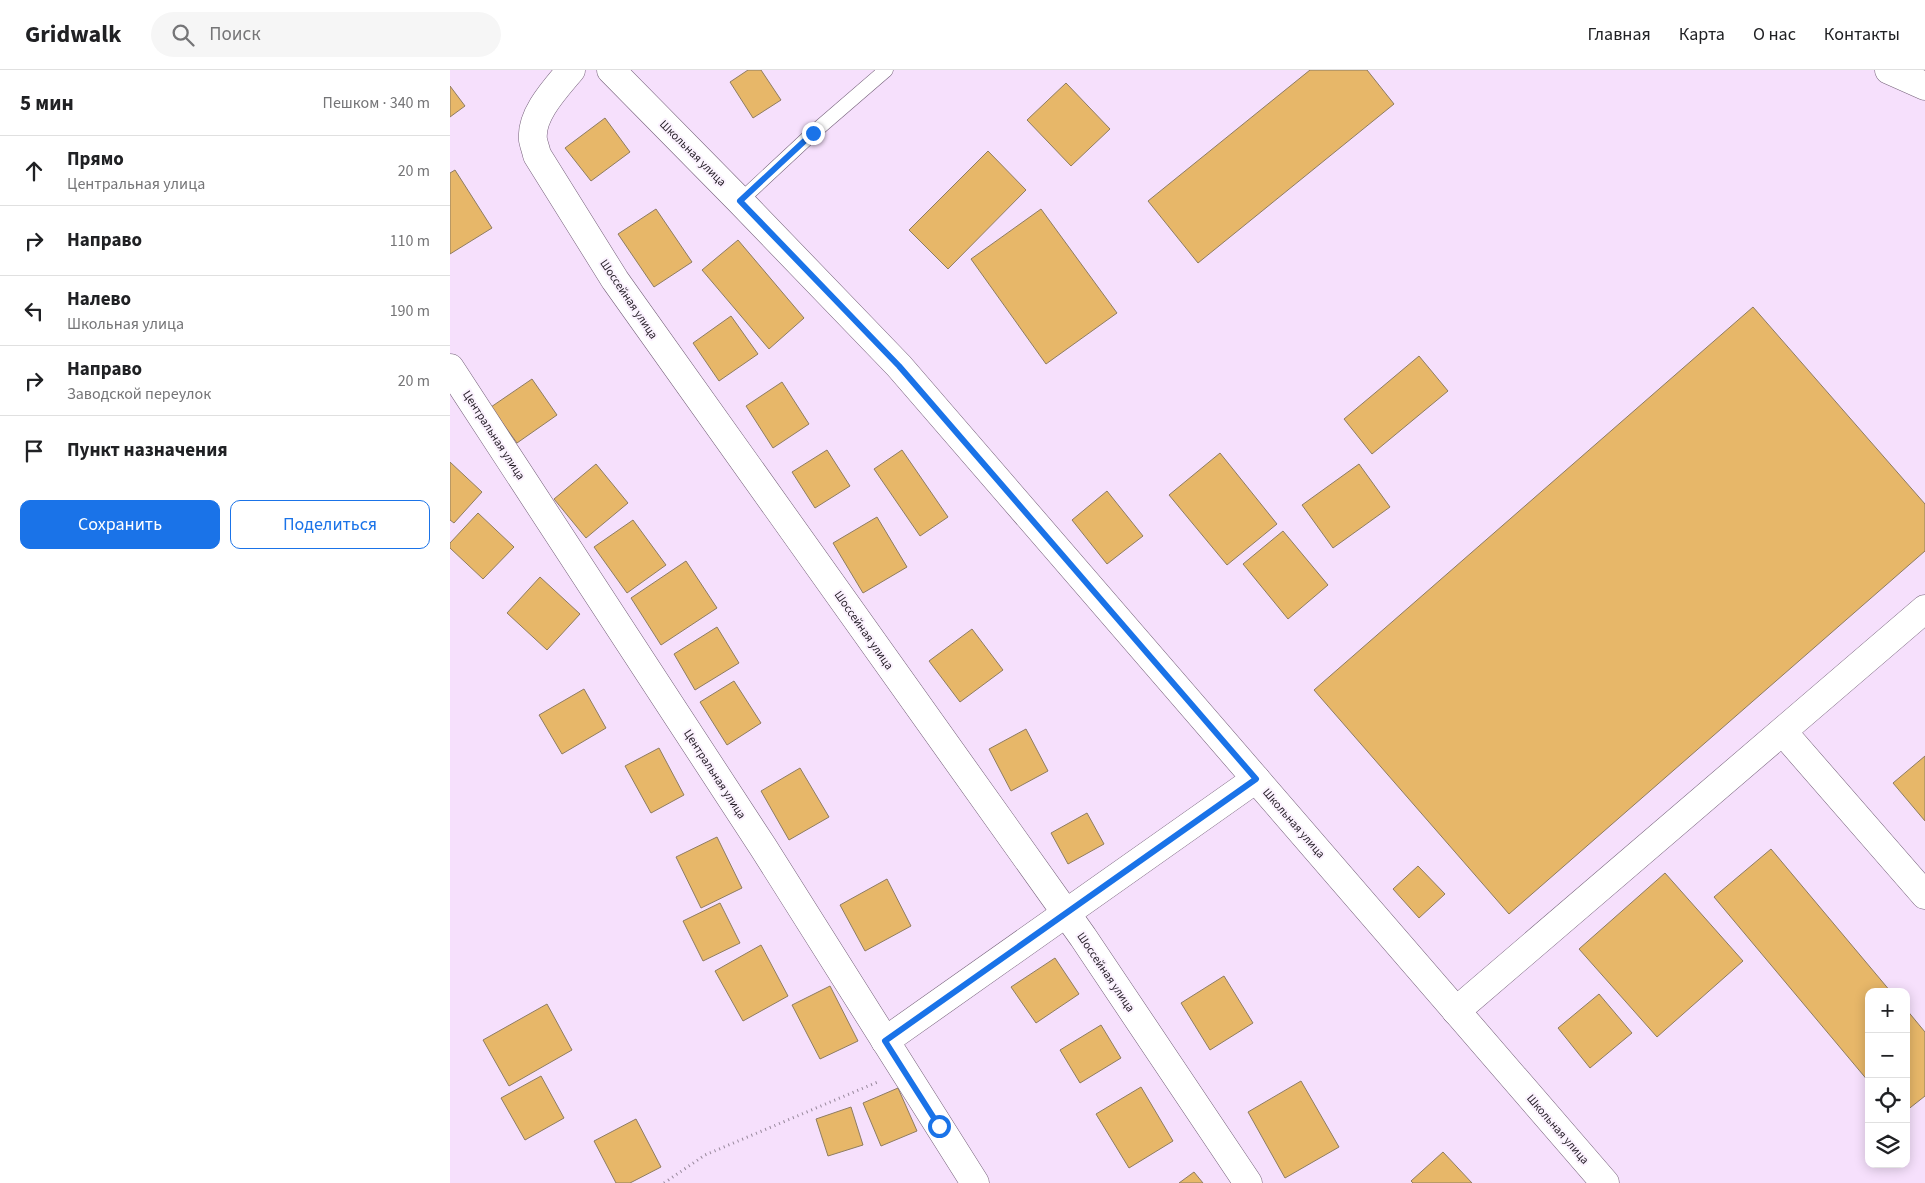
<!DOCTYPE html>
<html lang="ru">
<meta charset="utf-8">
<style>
:root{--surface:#fff;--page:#f6f6f6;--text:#202124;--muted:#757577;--line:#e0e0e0;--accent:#1a73e8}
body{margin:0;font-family:"Source Sans 3",sans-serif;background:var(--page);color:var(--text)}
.controls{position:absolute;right:15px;bottom:15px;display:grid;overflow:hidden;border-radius:10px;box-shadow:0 2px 12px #0003}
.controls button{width:45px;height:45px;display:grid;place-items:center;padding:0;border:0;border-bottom:1px solid var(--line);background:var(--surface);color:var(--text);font:25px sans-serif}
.stop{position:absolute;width:15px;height:15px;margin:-11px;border:4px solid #1a73e8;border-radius:50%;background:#fff}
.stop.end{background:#1a73e8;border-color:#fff;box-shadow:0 1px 5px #0008}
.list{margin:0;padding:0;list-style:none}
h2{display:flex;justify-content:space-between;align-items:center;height:65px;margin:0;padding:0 20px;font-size:21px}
h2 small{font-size:16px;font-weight:400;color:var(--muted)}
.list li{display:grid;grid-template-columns:32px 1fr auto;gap:15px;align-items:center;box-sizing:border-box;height:70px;padding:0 20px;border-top:1px solid var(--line)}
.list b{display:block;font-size:19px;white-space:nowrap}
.list p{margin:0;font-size:16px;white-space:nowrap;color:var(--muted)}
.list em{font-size:16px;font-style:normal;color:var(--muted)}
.actions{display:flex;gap:10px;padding:15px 20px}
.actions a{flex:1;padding:11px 0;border:1px solid var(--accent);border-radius:10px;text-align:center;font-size:18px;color:var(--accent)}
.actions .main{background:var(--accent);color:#fff}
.icon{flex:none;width:28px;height:28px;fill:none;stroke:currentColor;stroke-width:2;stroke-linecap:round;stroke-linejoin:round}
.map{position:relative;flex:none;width:1475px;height:1113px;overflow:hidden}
header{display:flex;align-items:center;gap:30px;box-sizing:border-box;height:70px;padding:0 25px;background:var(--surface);border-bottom:1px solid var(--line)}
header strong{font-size:24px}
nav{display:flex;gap:28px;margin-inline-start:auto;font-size:18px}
.search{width:350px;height:45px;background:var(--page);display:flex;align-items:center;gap:12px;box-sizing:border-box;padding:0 18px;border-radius:28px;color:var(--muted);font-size:19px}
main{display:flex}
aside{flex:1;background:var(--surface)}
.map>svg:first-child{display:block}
</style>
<header>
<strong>Gridwalk</strong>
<div class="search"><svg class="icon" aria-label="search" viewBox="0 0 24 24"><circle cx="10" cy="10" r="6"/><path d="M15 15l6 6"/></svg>Поиск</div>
<nav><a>Главная</a><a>Карта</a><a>О нас</a><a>Контакты</a></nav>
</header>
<main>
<aside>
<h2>5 мин<small>Пешком · 340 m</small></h2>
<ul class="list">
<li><svg class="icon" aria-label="ahead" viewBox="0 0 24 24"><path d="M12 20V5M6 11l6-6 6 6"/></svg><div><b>Прямо</b><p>Центральная улица</p></div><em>20 m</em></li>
<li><svg class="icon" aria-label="right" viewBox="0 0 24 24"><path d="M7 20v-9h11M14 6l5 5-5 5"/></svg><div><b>Направо</b></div><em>110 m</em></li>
<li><svg class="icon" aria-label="left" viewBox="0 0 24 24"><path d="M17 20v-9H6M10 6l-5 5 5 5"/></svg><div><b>Налево</b><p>Школьная улица</p></div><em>190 m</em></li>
<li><svg class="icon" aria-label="right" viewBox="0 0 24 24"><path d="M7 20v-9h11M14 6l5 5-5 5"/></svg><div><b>Направо</b><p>Заводской переулок</p></div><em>20 m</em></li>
<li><svg class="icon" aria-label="arrive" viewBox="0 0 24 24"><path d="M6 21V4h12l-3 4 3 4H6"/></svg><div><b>Пункт назначения</b></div></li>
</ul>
<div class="actions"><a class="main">Сохранить</a><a>Поделиться</a></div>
</aside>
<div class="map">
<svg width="1475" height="1113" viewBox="0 0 1475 1113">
<rect width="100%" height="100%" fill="#f6e0fc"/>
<!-- building -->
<g fill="#e7b769" stroke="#8e7c61">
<path d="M298,0H311L331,30L303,48L280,12Z"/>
<path d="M860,0H917L944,34L748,193L698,131Z"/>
<path d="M616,13L660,59L621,96L577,50Z"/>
<path d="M0,16L15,36L0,47Z"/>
<path d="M155,48L180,82L141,111L115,78Z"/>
<path d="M538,81L576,120L498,199L459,160Z"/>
<path d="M5,100L42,158L0,184V103Z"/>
<path d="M206,139L242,192L204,217L168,164Z"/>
<path d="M591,139L667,243L596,294L521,189Z"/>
<path d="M288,170L354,248L319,279L252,200Z"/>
<path d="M1303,237L1475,434V481L1059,844L864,620Z"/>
<path d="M281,246L308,284L269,311L243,273Z"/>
<path d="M969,286L998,321L922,384L894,349Z"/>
<path d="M82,309L107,345L67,373L41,337Z"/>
<path d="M332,312L359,354L323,378L296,336Z"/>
<path d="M377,380L400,416L365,438L342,402Z"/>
<path d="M452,380L498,447L470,466L424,399Z"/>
<path d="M770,383L827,454L777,495L719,425Z"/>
<path d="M0,392L32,422L4,453L0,450Z"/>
<path d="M146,394L178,433L136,468L104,429Z"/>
<path d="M909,394L940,437L883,478L852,435Z"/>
<path d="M657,421L693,466L657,494L622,450Z"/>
<path d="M28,443L64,477L33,509L0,478V473Z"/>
<path d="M427,447L457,497L413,523L383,473Z"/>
<path d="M183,450L216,495L177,523L144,477Z"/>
<path d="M833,461L878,515L838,549L793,494Z"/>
<path d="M236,491L267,538L211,575L181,528Z"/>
<path d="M90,507L130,544L97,580L57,543Z"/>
<path d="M267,557L289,593L245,620L224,584Z"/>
<path d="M522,559L553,600L510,632L479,591Z"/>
<path d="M284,611L311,653L277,675L250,632Z"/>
<path d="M134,619L156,658L112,684L89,645Z"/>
<path d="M576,659L598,701L561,721L539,679Z"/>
<path d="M209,678L234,725L201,743L175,696Z"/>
<path d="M1475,686V751L1443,713Z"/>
<path d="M350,698L379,747L339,770L311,721Z"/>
<path d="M637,743L654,774L618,794L601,763Z"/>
<path d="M267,767L292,818L251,838L226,787Z"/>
<path d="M1321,779L1441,922H1419V1012L1264,827Z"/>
<path d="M968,796L995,824L969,848L943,819Z"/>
<path d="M1215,803L1293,891L1207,967L1129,879Z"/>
<path d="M437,809L461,856L415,881L390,835Z"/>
<path d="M270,833L290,873L253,891L233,851Z"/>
<path d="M311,875L338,926L293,951L265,901Z"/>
<path d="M605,888L629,924L586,953L561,917Z"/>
<path d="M774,906L803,953L760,980L731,933Z"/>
<path d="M380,916L408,971L370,989L342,935Z"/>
<path d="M1149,924L1182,963L1140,998L1108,958Z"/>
<path d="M97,934L122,980L59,1016L33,970Z"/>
<path d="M1456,939L1475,962V1026L1456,1041Z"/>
<path d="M651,955L671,988L630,1013L610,980Z"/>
<path d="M91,1006L114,1048L75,1070L51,1028Z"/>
<path d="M851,1011L889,1077L835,1108L798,1042Z"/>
<path d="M691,1017L723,1071L679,1098L646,1044Z"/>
<path d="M448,1018L467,1061L431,1076L413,1033Z"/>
<path d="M401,1037L413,1075L378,1086L366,1049Z"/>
<path d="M186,1049L211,1097L180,1113H166L144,1071Z"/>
<path d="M993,1082L1022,1113H963L961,1111Z"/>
<path d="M744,1102L753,1113H729Z"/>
</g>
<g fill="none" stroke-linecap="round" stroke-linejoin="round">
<!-- service casing -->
<g stroke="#746079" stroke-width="15">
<path id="service" d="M290,131L363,63L436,0"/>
</g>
<!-- minor casing -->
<g stroke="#746079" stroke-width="29">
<g id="minor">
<path d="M121,0C106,18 80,45 83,70C84,75 86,80 87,85L165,210L633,867L798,1113"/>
<path d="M1439,0L1475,16"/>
<path d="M0,298L313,777L525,1113"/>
<path d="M1333,662L1475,825"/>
<path d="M1006,941L1475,539"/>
<path d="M435,971L806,709"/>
</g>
</g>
<!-- primary casing -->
<g stroke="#746079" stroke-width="29">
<path id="primary" d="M161,0L290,131L449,296L1155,1113"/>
</g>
<!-- path -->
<path stroke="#97889b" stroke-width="3" stroke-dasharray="1 4" stroke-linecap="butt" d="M214,1113L255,1085L430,1011"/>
<!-- service -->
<use href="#service" stroke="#fff" stroke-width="14"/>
<!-- minor -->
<use href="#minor" stroke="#fff" stroke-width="28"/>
<!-- primary -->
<use href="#primary" stroke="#fff" stroke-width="28"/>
</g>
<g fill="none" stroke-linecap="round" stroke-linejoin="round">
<!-- route -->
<path stroke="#1a73e8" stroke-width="6" d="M363,63L290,131L449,296L806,709L435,971L489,1056"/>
</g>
<g text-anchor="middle" stroke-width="4" stroke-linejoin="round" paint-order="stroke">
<!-- street labels -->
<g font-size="12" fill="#261e28" stroke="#fbf2fe">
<text transform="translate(243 83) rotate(45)" y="4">Школьная улица</text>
<text transform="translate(179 229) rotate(56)" y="4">Шоссейная улица</text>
<text transform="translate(44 365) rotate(57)" y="4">Центральная улица</text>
<text transform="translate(414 560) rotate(55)" y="4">Шоссейная улица</text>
<text transform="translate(265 704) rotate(57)" y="4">Центральная улица</text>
<text transform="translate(844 753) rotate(49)" y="4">Школьная улица</text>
<text transform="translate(656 902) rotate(56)" y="4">Шоссейная улица</text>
<text transform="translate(1108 1059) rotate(49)" y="4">Школьная улица</text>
</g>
</g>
</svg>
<div class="controls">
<button>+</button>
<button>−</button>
<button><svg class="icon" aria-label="locate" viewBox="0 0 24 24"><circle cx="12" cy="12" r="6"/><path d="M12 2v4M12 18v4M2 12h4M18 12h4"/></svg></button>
<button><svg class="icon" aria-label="layers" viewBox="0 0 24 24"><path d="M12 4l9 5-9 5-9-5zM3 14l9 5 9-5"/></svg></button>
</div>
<div class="stop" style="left:489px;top:1056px"></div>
<div class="stop end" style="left:363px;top:63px"></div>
</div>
</main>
